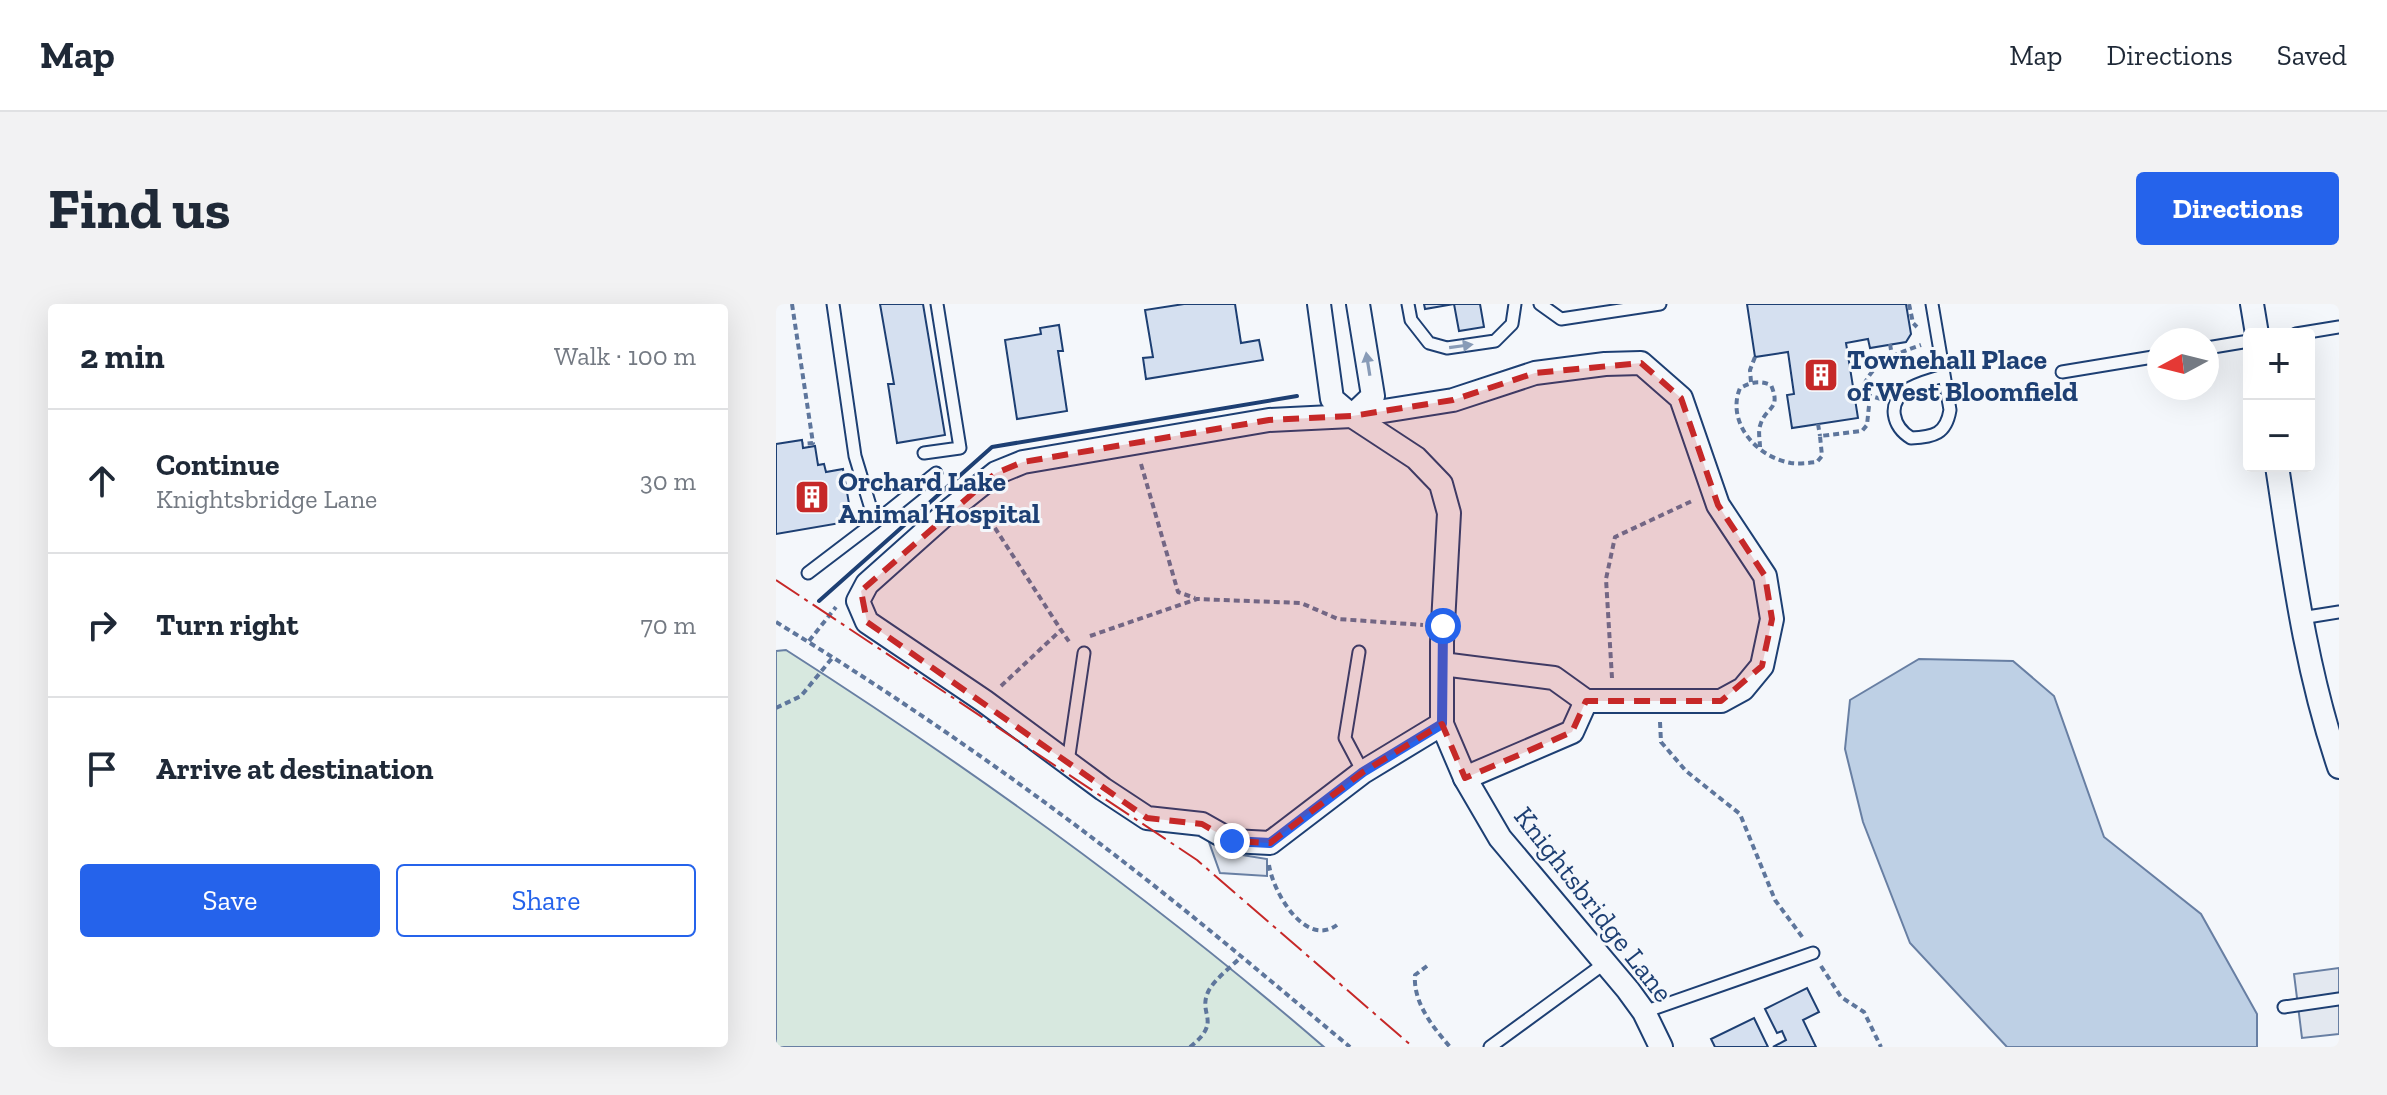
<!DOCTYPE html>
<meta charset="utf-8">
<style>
:root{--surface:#fff;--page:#f2f2f3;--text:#1f2937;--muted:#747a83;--line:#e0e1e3;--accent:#2563eb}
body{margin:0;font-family:"Zilla Slab",serif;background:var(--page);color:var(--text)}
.controls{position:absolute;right:24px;top:24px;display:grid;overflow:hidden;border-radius:8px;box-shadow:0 8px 32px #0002}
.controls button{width:72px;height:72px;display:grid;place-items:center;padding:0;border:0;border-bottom:2px solid var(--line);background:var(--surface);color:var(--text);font:40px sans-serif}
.compass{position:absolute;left:1371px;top:24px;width:72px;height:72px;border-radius:50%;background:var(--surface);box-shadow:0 8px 32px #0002;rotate:263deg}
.stop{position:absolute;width:24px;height:24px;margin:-18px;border:6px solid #2563eb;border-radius:50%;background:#fff}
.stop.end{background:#2563eb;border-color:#fff;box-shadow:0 2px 8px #0008}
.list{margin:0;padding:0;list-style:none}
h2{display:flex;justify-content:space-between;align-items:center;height:104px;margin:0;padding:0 32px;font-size:34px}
h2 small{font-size:26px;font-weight:400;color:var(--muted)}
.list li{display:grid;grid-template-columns:52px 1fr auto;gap:24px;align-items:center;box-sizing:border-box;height:144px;padding:0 32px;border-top:2px solid var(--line)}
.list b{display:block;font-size:30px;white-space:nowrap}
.list p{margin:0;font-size:26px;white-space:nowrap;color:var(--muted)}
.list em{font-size:26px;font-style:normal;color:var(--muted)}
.actions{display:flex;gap:16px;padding:24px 32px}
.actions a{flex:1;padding:18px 0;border:2px solid var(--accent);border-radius:8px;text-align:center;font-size:28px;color:var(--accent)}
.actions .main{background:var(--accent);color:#fff}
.icon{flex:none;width:44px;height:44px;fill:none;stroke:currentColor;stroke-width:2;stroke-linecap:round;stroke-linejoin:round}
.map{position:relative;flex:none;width:1563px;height:743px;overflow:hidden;border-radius:8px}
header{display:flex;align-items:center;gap:48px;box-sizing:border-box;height:112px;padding:0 40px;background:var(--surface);border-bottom:2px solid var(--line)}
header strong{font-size:38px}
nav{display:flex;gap:44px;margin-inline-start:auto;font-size:28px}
.intro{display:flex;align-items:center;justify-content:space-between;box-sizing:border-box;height:192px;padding:0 48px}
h1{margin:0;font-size:56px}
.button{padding:20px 36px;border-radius:8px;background:var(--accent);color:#fff;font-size:28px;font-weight:700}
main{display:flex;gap:48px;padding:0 48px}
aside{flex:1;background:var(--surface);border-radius:8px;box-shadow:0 8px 32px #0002}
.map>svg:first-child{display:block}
</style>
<header>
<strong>Map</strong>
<nav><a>Map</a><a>Directions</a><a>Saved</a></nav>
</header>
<div class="intro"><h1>Find us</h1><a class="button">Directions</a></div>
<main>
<aside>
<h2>2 min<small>Walk · 100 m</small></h2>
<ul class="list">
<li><svg class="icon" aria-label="ahead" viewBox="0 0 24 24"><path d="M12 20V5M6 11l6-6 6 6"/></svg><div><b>Continue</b><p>Knightsbridge Lane</p></div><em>30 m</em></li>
<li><svg class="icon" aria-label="right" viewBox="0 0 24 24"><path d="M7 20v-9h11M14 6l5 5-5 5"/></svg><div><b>Turn right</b></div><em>70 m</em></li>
<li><svg class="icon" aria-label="arrive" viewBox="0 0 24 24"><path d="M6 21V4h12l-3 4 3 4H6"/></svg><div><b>Arrive at destination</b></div></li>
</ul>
<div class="actions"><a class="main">Save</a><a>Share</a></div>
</aside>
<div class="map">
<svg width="1563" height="743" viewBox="0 0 1563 743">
<rect width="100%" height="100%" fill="#f4f7fb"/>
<!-- green -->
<path fill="#d7e8df" stroke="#687fa3" stroke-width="2" d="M10,346C198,466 379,597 548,743H0V347Z"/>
<!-- parking -->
<g fill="#e3e8f0" stroke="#687fa3" stroke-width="2">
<path d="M433,538L460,550L491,555V572L444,569Z"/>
<path d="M1563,664V730L1526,734L1518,670Z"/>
</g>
<!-- water -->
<path fill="#bed0e5" stroke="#687fa3" stroke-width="2" d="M1143,355L1237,357L1278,392L1328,533L1425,610L1481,710V743H1231L1134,639L1087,518L1069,445L1074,396Z"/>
<!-- building -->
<g fill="#d5e0f0" stroke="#1d3f73" stroke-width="2">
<path d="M104,0H147L169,131L121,139L112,80H118Z"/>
<path d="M408,0H459L465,39L483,36L487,56L370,75L367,54L377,53L369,6Z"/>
<path d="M648,0H704L708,23L683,27L678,0L649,5Z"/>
<path d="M971,0H1130L1135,30L1130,38L1094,44L1092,35L1070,39L1082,114L1016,124L1011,91L1018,90L1012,48L979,53Z"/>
<path d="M283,21L287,47H282L291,107L241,115L229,36L265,30L264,24Z"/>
<path d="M26,136L27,144L39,142L42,161L48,160L50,168L67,165L76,217L0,230V140Z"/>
<path d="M1031,684L1043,708L1027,716L1040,743H997L1010,736L1006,727L1001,729L989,705Z"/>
<path d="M978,714L992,743H939L935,735Z"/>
</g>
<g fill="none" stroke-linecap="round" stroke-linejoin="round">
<!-- lane casing -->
<g stroke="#1d3f73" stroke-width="15">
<g id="lane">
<path d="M632,0L635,16L653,39L671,44L719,37L736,20L739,0"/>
<path d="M764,0L785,15L884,0"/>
<path d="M1156,0L1174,106C1170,130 1158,133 1135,134C1117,123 1110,99 1131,86C1141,79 1155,76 1167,72"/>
<path d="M1520,30L1563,23"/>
<path d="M1431,44L1473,37"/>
<path d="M1286,68L1383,52"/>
<path d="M148,149L184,144L161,0"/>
<path d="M99,218L160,169"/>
<path d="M32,269L99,218L79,152L57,0"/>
<path d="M1525,314L1563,308"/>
<path d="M583,348L569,434L587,468"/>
<path d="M292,458L308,349"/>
<path d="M1508,703L1563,695"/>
<path d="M868,708L1037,649"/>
<path d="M714,743L829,659"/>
</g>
</g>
<!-- street casing -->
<g stroke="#1d3f73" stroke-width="26">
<g id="street">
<path d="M543,0L556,95L576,112L640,154L665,180L673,209L666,338V420L689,474L724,534L852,686L868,708L885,743"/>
<path d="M1476,0L1481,30"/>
<path d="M576,112L597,92L582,0"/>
<path d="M1501,162C1517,266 1529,363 1563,463"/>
<path d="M666,420L587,468L494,539L456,537L426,520L371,514L327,485L208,397L91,318L82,297L91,280L175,205L220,169L247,158L493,116L576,112L677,96L759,69L829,60L865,59L905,94L942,201L989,272L996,315L986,362L967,385L945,397H810L778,374L666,360"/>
<path d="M689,474L796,428L810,397"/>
</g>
</g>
<!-- path -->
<g stroke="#5e769c" stroke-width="4" stroke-dasharray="6 4" stroke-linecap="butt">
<path d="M16,0L37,139L27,140"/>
<path d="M1133,0L1137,19L1141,23"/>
<path d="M1114,40L1116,52"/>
<path d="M975,78L974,66L979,53"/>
<path d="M1105,95L1085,89C1094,59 1117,51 1145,41"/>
<path d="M1042,120L1044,132"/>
<path d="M984,143C984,137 982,128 984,122C989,102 1006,107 995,81C983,76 976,78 964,84C950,118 980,153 1015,159C1023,160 1032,159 1041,158L1046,152L1044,132L1086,127L1091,121L1094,92"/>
<path d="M365,160L402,288L419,294"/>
<path d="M208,207L285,326"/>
<path d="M0,318C144,406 284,505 416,612C469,655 521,699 574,743"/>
<path d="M314,332L421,295L525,299L562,315L647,321"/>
<path d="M33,337L60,303"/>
<path d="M836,374L830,275L839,233L916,197"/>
<path d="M225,382L285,326L294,339"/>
<path d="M0,404L25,392L57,353"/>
<path d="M884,418L885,438L910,467L964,510L999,596L1027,634"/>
<path d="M493,561C497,588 529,644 561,621"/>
<path d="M651,662L639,671C637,699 657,723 674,743"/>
<path d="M1045,662L1065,693L1088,708L1105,743"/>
<path d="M414,743C448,716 420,711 433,686C440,674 455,663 465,653"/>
</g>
<!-- lane -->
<use href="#lane" stroke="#f4f7fb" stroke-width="11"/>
<!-- street -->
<use href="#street" stroke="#f4f7fb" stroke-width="22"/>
<!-- wall -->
<path stroke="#1d3f73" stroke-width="4" d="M43,297L216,143L521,92"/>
<!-- power -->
<path stroke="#c62828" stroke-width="2" stroke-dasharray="28 6 4 6" stroke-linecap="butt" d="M0,276L421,556L637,743"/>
</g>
<!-- one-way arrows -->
<defs><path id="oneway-solid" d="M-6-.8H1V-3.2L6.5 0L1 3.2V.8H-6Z" transform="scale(2)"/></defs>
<g fill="#889bb7">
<use href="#oneway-solid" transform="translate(685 42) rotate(-8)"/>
<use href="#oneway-solid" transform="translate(592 60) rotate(-99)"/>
</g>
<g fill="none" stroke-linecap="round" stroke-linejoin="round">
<!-- route -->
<path stroke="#2563eb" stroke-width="10" d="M456,537L494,539L587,468L666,420L667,322"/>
</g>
<!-- marked area -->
<path fill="#c62828" fill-opacity="0.2" stroke="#c62828" stroke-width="6" stroke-dasharray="16 10" stroke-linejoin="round" d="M865,59L905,94L942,201L989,272L996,315L986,362L945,397H810L796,428L689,474L666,420L587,468L494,539L456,537L426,520L371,514L91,318L85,287L220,169L247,158L493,116L576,112L677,96L759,69Z"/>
<!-- icons -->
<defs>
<g id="building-square" transform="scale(1.8)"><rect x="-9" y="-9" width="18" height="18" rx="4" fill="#c62828" stroke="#f4f7fb"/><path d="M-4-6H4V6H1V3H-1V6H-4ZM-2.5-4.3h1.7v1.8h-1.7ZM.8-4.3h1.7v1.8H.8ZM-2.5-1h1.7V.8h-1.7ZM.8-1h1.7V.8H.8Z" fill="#fff"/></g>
</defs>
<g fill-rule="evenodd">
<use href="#building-square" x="1045" y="71"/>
<use href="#building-square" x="36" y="193"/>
</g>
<g text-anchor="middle" stroke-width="6" stroke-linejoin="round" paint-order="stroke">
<!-- poi labels -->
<g font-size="28" font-weight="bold" fill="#1d3f73" stroke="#f4f7fb" text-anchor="start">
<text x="1071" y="65">Townehall Place<tspan x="1071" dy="32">of West Bloomfield</tspan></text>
<text x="62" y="187">Orchard Lake<tspan x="62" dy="32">Animal Hospital</tspan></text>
</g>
<!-- street labels -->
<g font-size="28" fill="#1d3f73" stroke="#f4f7fb">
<text transform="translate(818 600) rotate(52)" y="10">Knightsbridge Lane</text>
</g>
</g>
</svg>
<div class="controls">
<button>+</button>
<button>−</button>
</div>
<svg class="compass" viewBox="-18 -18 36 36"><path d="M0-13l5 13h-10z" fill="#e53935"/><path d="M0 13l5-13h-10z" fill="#747a83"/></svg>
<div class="stop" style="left:667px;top:322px"></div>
<div class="stop end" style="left:456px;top:537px"></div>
</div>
</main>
